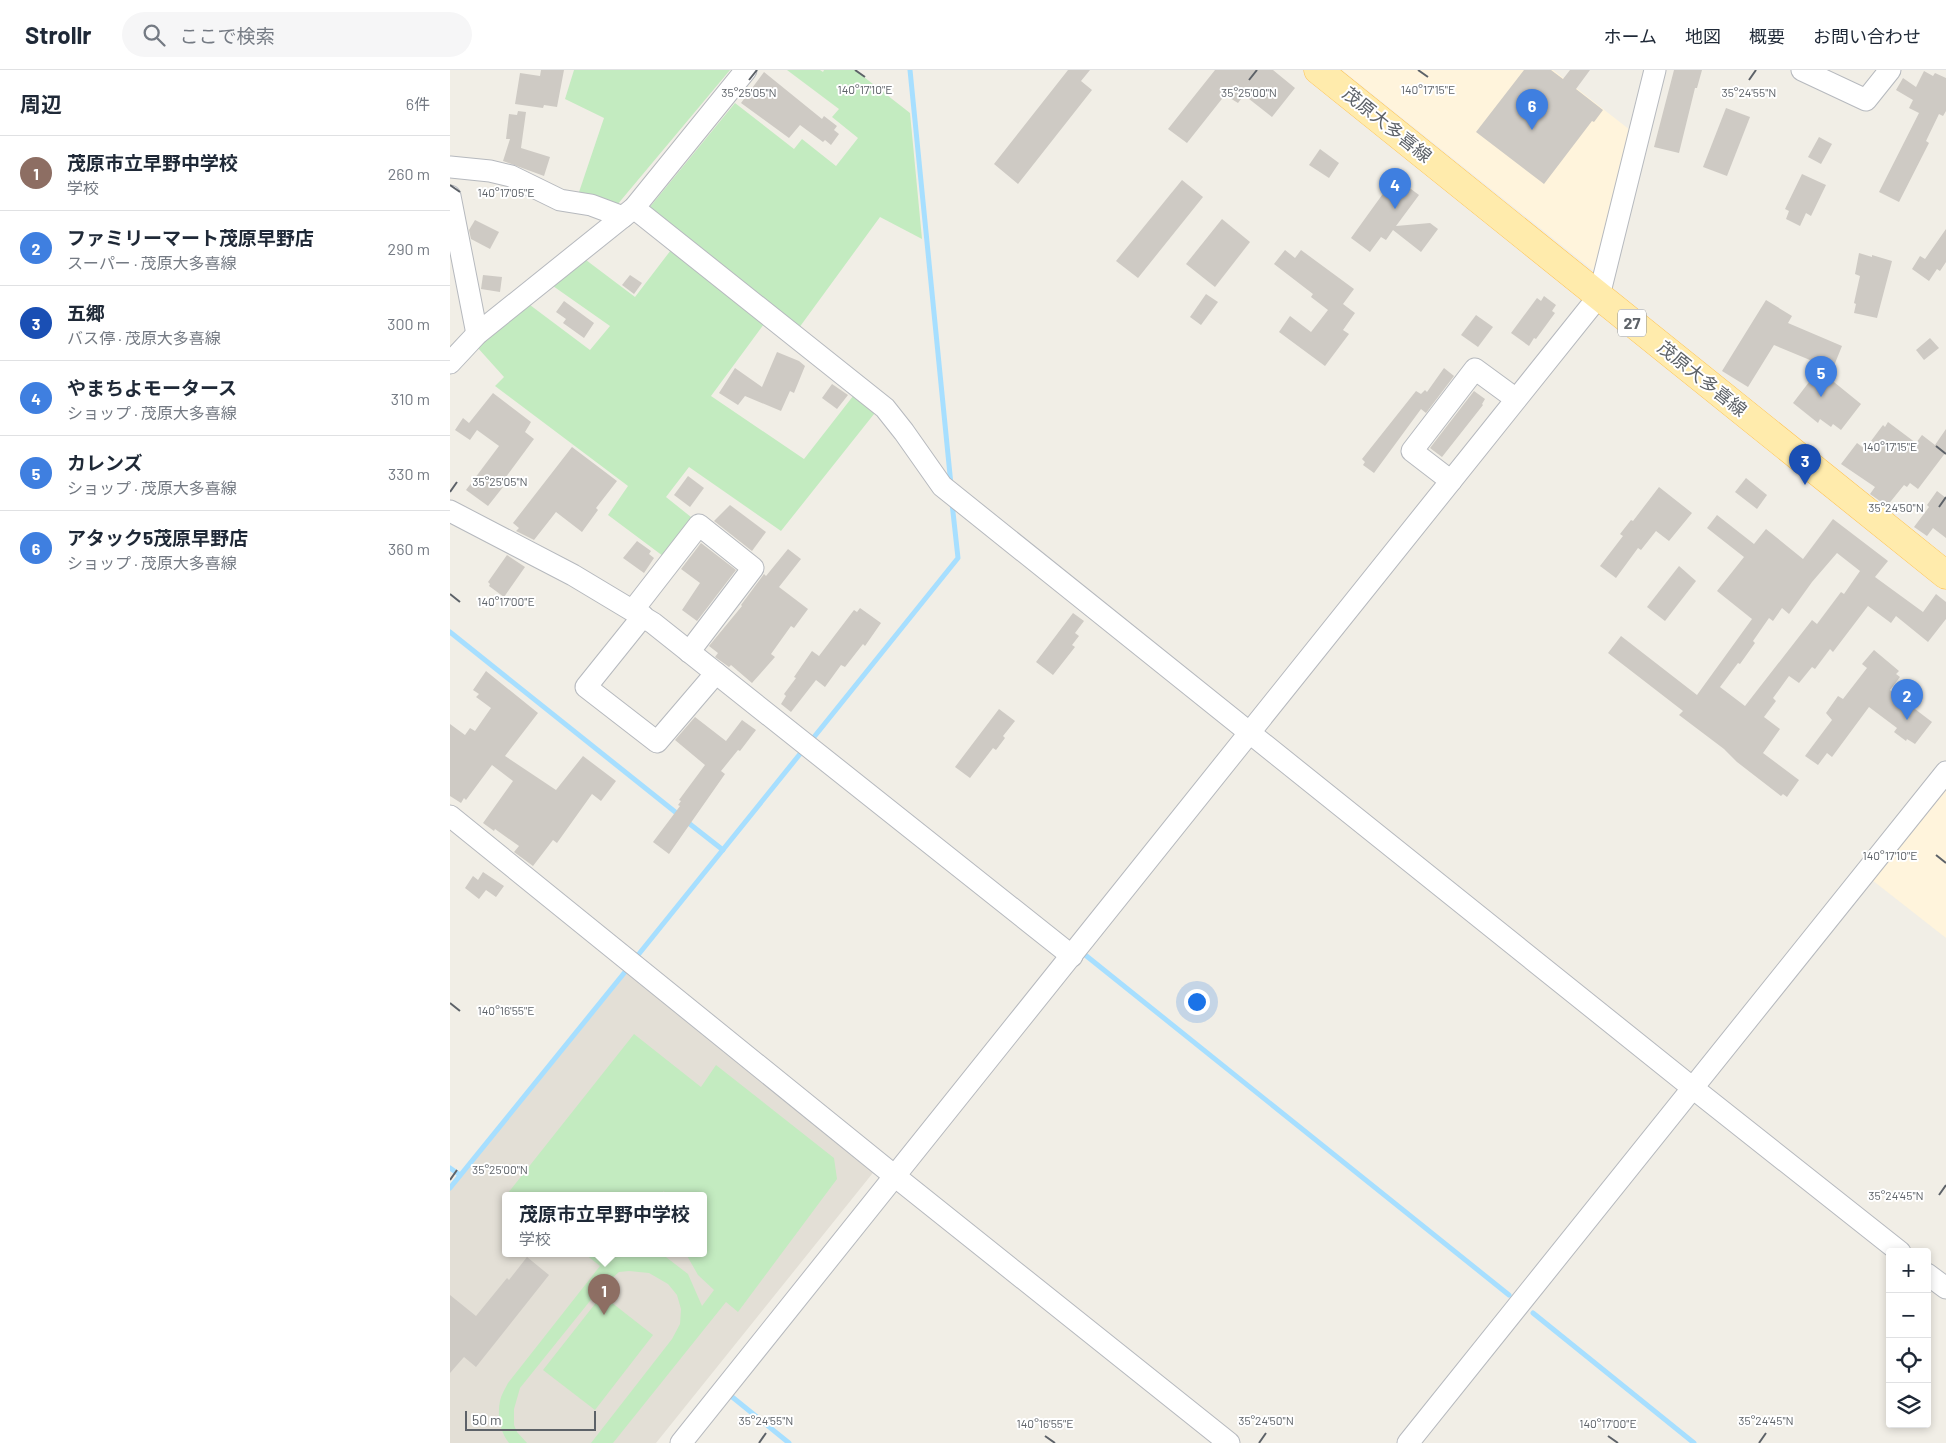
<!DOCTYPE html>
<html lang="ja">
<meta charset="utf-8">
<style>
:root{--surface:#fff;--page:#f6f6f7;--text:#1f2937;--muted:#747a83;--line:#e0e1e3;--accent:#d93025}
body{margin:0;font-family:Barlow,"Noto Sans JP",sans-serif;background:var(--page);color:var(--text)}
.controls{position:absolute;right:15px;bottom:15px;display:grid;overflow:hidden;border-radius:5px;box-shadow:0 2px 8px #0003}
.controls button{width:45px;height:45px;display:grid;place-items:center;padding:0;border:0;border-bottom:1px solid var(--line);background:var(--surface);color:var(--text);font:25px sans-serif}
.scale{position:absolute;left:15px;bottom:12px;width:131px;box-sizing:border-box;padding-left:5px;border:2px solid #5d6268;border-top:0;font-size:14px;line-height:18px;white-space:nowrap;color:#5d6268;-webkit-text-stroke:4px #fff;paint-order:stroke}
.you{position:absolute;left:746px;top:931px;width:18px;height:18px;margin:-12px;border:4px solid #fff;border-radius:50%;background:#1a73e8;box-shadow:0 0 0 8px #1a73e833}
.badge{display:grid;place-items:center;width:32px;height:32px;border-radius:50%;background:var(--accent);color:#fff;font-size:16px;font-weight:700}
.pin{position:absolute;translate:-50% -41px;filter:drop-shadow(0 1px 2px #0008)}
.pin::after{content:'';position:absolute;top:26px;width:18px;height:15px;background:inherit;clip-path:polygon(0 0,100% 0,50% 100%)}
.popup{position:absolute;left:52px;top:1122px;width:205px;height:65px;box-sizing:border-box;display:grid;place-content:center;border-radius:5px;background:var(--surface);filter:drop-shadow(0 1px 4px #0005);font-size:16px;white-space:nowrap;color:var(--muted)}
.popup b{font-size:19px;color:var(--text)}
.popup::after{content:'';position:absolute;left:50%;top:100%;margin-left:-10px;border:10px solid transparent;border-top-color:var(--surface)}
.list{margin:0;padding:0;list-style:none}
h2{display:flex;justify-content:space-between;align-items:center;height:65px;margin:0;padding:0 20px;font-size:21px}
h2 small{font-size:16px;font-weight:400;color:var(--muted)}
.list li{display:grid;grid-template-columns:32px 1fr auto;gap:15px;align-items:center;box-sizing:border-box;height:75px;padding:0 20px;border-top:1px solid var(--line)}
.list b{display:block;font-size:19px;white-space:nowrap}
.list p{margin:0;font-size:16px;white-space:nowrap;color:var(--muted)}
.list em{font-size:16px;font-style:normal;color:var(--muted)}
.icon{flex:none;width:28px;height:28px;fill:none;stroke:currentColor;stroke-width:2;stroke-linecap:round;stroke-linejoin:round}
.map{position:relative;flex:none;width:1496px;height:1373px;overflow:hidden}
header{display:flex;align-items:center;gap:30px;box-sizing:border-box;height:70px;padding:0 25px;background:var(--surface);border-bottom:1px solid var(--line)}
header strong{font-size:24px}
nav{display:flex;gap:28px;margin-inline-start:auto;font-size:18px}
.search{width:350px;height:45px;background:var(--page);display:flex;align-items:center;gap:12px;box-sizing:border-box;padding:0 18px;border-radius:28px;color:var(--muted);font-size:19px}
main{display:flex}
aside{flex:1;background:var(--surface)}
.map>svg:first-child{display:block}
</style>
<header>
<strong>Strollr</strong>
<div class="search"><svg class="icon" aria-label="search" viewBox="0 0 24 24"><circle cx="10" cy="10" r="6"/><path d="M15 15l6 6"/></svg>ここで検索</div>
<nav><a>ホーム</a><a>地図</a><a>概要</a><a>お問い合わせ</a></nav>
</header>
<main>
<aside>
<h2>周辺<small>6件</small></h2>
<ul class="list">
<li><span class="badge" style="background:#8d6e63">1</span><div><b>茂原市立早野中学校</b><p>学校</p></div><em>260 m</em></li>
<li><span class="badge" style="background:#3f7fe0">2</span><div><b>ファミリーマート茂原早野店</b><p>スーパー · 茂原大多喜線</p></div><em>290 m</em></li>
<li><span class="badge" style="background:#1a4fb4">3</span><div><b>五郷</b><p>バス停 · 茂原大多喜線</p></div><em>300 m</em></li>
<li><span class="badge" style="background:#3f7fe0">4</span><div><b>やまちよモータース</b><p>ショップ · 茂原大多喜線</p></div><em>310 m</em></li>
<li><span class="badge" style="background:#3f7fe0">5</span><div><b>カレンズ</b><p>ショップ · 茂原大多喜線</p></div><em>330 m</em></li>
<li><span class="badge" style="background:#3f7fe0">6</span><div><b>アタック5茂原早野店</b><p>ショップ · 茂原大多喜線</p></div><em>360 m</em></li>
</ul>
</aside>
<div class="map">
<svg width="1496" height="1373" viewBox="0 0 1496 1373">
<rect width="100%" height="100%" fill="#f1eee6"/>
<!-- commercial -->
<g fill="#fff4dc">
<path d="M892,0H1103L1180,60L1145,202Z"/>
<path d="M1496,717V868L1422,810Z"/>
</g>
<!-- education -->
<path fill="#e3dfd6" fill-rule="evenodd" d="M178,897L426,1099L206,1373H0V1117ZM55,1126H253V1184H55Z"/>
<!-- green -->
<g fill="#c3ebc0">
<path d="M124,0H280L167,135L126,131L154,48L115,29Z"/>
<path d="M337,0H370L373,2L374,0H405L460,43L472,169L430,147L346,262L199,138L285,33L344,79L352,69L386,96L408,68L382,47L389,39Z"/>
<path d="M224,176L317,250L261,326L354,389L407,321L428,339L331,461L239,397L216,427L246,451L217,489L158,445L178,416L45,316L54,307L27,277L80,235L140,280L160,256L103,216L136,190L185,227Z"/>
<path d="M184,964L251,1017L266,995L384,1088L387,1109L288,1242L276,1232L163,1373H141L222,1269L230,1254L231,1239L227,1225L218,1214L199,1203L179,1201L169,1202L148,1221L70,1318L64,1339V1355L67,1362L77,1373H59C50,1362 47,1345 50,1331C51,1325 55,1319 58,1313L150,1196L135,1184H163L159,1191L170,1184H212L238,1204L252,1236L264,1220L248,1205L236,1184H253V1126H215L214,1121L209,1126H62L58,1123Z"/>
<path d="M152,1225L203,1265L145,1340L93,1300Z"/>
</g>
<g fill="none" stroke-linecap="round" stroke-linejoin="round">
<!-- stream -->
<g stroke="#a7dfff" stroke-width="5">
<path d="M460,0L501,415"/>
<path d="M0,562L229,745"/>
<path d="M360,672L508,488L502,433"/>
<path d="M236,751L273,780"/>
<path d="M634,884L1059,1225"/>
<path d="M184,890L354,679"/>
<path d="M0,1098L10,1105"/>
<path d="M0,1118L179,897"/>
<path d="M1083,1243L1244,1373"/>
<path d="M281,1326L339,1373"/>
</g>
</g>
<!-- building -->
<g fill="#cecac4" fill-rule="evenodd">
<path d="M91,0H114L107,37L94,35L93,38L65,34L70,3L90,6Z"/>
<path d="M618,0H640L631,11L642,20L568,114L544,94Z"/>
<path d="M765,0H823L845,18L822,47L794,25L788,33L775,25L737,73L718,59Z"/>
<path d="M1074,0H1101L1113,9L1120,0H1140L1126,19L1153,40L1144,52L1142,51L1094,114L1026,62Z"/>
<path d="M1224,0H1252L1247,18H1245L1229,83L1204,77Z"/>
<path d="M1474,1L1483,6L1485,3L1496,8V41L1493,46L1489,44L1476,71L1479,73L1449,132L1429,122L1469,43L1459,38L1463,30L1446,20L1453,8L1466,17Z"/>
<path d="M314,2L372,49L374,46L387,56L384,60L389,64L381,75L375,70L373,72L350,55L339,68L291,33Z"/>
<path d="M1276,38L1300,47L1277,106L1253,97Z"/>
<path d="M68,41L76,42L71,78L100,87L94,106L53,91L60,69H56L59,44L67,45Z"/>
<path d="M1369,67L1382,74L1371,94L1358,87Z"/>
<path d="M870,79L889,93L879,108L859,95Z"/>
<path d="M1352,104L1376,115L1361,146L1356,143L1350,156L1336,149L1339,141L1335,139Z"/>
<path d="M945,107L969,125L946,156L980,153L988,159L971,182L943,160L936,170L931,167L920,182L901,168Z"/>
<path d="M732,110L753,127L688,208L666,191Z"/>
<path d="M772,149L800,172L765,217L736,194Z"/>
<path d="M25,150L49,162L40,179L21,169L19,160Z"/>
<path d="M1496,159V192L1490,201L1487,199L1479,211L1462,199L1470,186L1475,189Z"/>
<path d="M835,180L845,188L851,180L904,219L893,234L905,243L893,260L899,264L875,296L829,262L840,246L861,262L878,240L861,227L863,224L824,194Z"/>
<path d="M1409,183L1422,187V185L1442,191L1427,248L1404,243L1406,234L1404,233L1410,206L1405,204Z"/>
<path d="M33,205L52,207L50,222L31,219Z"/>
<path d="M180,205L192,213L184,224L172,215Z"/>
<path d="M756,224L768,232L751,255L740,247Z"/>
<path d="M1094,226L1106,235L1102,241L1105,243L1086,269L1084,268L1079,276L1061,263L1087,228L1091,231Z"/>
<path d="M1316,230L1342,246L1338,253L1392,276L1379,308L1411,334L1391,360L1383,354L1381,357L1370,349L1368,353L1343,333L1372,295L1324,275L1298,317L1272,301Z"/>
<path d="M114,231L144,253L134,268L113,253L116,249L106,242Z"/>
<path d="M1026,245L1043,257L1028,277L1011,265Z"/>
<path d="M1480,268L1489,278L1474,290L1466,280Z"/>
<path d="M327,282L349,291L355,296L344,323L340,321L331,341L295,326L288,335L269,323L285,298L312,317Z"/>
<path d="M994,298L1004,306L976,343L971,339L924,403L913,395L915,392L912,389L966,321L971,324L975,320L977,322Z"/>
<path d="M382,314L398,325L387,339L372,328Z"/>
<path d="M1024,321L1035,329L1032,334L1033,335L992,387L980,378Z"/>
<path d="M43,323L81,352L75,362L84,369L50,415L53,417L38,436L16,420L49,376L27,360L20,370L5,360L13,348L19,353Z"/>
<path d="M1438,352L1466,373L1472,365L1485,375L1496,359V382L1468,419L1460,413L1457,417L1454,415L1437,436L1420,424L1425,417L1391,394L1407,373L1415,379L1433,355L1435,357Z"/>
<path d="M122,377L167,411L146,438L148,440L132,462L106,442L84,470L66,461L69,458L63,453Z"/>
<path d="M238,406L254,418L240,437L224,425Z"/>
<path d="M1296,408L1317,425L1307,439L1285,422Z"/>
<path d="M1209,417L1242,443L1219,471L1206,461L1191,480L1188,478L1166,508L1150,496L1173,466L1170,464L1181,450L1183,451Z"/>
<path d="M1487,421L1496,428V468L1483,458L1477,466L1464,457L1479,437L1477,435Z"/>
<path d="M280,435L316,462L302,481L264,451Z"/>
<path d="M1267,445L1304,474L1316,459L1353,489L1383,449L1438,491L1425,507L1473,542L1486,524L1496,532V549L1478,572L1446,546L1441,553L1418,536L1383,582L1380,579L1365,599L1362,597L1349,613L1339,606L1323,628L1326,631L1314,647L1330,659L1313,683L1349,710L1337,727L1333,724L1331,726L1287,692L1274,679L1229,645L1233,641L1158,583L1171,566L1247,625L1302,549L1267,521L1294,487L1257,458ZM1387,483L1410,501L1394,524L1391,522L1367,554L1362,550L1295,636L1270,617L1288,593L1290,594L1305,573L1303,571L1319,548L1323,551L1332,538L1339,544L1362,512Z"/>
<path d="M187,471L201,481L199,484L204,488L194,503L173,488Z"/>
<path d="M251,473L286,500L247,551L232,540L250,513L231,499Z"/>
<path d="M338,479L351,489L329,517L358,539L344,558L341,556L321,584L325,587L302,613L281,595L279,597L265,587L268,583L259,576L292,536L291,535L314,504L316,506Z"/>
<path d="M57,485L75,497L54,527L39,516L40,514L38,512Z"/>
<path d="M1229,496L1246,511L1215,551L1197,537Z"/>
<path d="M410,538L431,553L415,576L413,574L395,597L391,595L375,617L366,610L341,642L331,634L336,626L334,624L346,608L344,607L362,581L369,586L404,540L407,542Z"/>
<path d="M623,543L634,551L625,563L629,566L622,575L625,577L603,605L586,592Z"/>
<path d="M1424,580L1449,601L1446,604L1450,607L1440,620L1482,652L1465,674L1457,669L1456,671L1444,662L1447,658L1419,637L1382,687L1377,683L1368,695L1355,686L1382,650L1376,643L1388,626L1393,629L1417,598L1412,594Z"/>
<path d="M36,601L88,643L55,686L106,720L133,686L166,711L151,731L142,724L107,773L103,770L83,796L64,782L69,776L45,759L44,761L33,753L63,711L42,695L16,730L14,728L11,733L0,726V654L15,665L20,658L25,661L41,638L26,627L29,624L23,620Z"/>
<path d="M549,639L565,651L553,666L555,668L546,680L543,678L520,708L505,697Z"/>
<path d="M245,647L276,671L292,650L306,660L290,681L288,680L271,701L275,704L219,784L203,772L230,736L228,735L231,731L229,730L255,695L225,670Z"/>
<path d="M33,802L54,816L46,827L36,820L29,829L15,818L23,806L28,810Z"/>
<path d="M77,1187L99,1205L26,1297L14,1287L0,1303V1225L26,1246L57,1208L59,1210Z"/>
</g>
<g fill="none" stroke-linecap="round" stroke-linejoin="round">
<!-- minor casing -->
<g stroke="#b6b9be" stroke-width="23">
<g id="minor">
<path d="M1352,0L1416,30L1440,0"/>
<path d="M0,97L40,101L61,106L110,130L141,135L173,147"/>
<path d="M0,126L27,264"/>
<path d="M184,138L435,338L454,362L492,416L1234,1011L1450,1182"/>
<path d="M0,293L27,264L184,138L296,0"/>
<path d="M1001,411L962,381L1025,299L1066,329"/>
<path d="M0,441L123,505L203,553L622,886"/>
<path d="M183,540L249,455L303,498L239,582"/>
<path d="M193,546L136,617L207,672L266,603"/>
<path d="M0,746L436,1099L779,1373"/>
<path d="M1477,1204L1496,1218"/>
<path d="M231,1373L1149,226L1205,0"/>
<path d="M958,1373L1496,702"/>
</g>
</g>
<!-- major casing -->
<g stroke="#ffc150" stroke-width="29">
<path id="major" d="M868,0L1496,505"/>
</g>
<!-- minor -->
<use href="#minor" stroke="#fff" stroke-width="21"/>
<!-- major -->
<use href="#major" stroke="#ffebac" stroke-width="28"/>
</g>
<!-- ticks -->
<path fill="none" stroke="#5d6268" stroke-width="2" d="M405,0L415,7M968,0L978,7M299,10L307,0M799,10L807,0M1299,10L1306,0M0,115L10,122M1486,376L1496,384M0,422L7,412M1489,437L1496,427M0,524L10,532M1486,785L1496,793M0,933L10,941M0,1110L7,1100M1489,1125L1496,1115M595,1366L605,1373M1158,1366L1168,1373M309,1373L316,1363M809,1373L816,1363M1309,1373L1316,1363"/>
<g text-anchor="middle" stroke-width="4" stroke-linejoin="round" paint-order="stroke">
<!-- shield labels -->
<rect fill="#fff" stroke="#8e9195" stroke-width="1" x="1168" y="239.5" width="28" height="27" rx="4"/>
<g font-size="16" font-weight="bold" fill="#5d6268">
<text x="1182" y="259">27</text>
</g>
<!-- street labels -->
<g font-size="18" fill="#5d6268" stroke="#fff">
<text transform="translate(937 55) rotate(39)" y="6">茂原大多喜線</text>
<text transform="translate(1252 309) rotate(39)" y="6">茂原大多喜線</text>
</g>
</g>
<g font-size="12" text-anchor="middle" fill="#5d6268" stroke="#fff" stroke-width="4" stroke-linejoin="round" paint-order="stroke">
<text x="415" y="24">140°17'10"E</text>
<text x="978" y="24">140°17'15"E</text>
<text x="299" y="27">35°25'05"N</text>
<text x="799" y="27">35°25'00"N</text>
<text x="1299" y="27">35°24'55"N</text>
<text x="56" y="127">140°17'05"E</text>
<text x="1440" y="381">140°17'15"E</text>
<text x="50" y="416">35°25'05"N</text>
<text x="1446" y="442">35°24'50"N</text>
<text x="56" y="536">140°17'00"E</text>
<text x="1440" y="790">140°17'10"E</text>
<text x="56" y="945">140°16'55"E</text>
<text x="50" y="1104">35°25'00"N</text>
<text x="1446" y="1130">35°24'45"N</text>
<text x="316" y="1355">35°24'55"N</text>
<text x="816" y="1355">35°24'50"N</text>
<text x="1316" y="1355">35°24'45"N</text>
<text x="595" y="1358">140°16'55"E</text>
<text x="1158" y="1358">140°17'00"E</text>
</g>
</svg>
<div class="controls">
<button>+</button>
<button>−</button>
<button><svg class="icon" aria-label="locate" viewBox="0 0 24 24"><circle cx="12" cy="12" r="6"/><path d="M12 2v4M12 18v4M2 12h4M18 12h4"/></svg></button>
<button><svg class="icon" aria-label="layers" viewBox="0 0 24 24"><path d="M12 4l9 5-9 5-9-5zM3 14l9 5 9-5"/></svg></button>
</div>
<div class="scale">50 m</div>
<div class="you"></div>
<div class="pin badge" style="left:154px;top:1245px;background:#8d6e63">1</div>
<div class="popup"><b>茂原市立早野中学校</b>学校</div>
<div class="pin badge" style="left:1457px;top:650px;background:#3f7fe0">2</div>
<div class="pin badge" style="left:1355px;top:415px;background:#1a4fb4">3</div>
<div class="pin badge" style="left:945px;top:139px;background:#3f7fe0">4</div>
<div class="pin badge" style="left:1371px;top:327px;background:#3f7fe0">5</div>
<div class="pin badge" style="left:1082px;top:60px;background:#3f7fe0">6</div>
</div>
</main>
